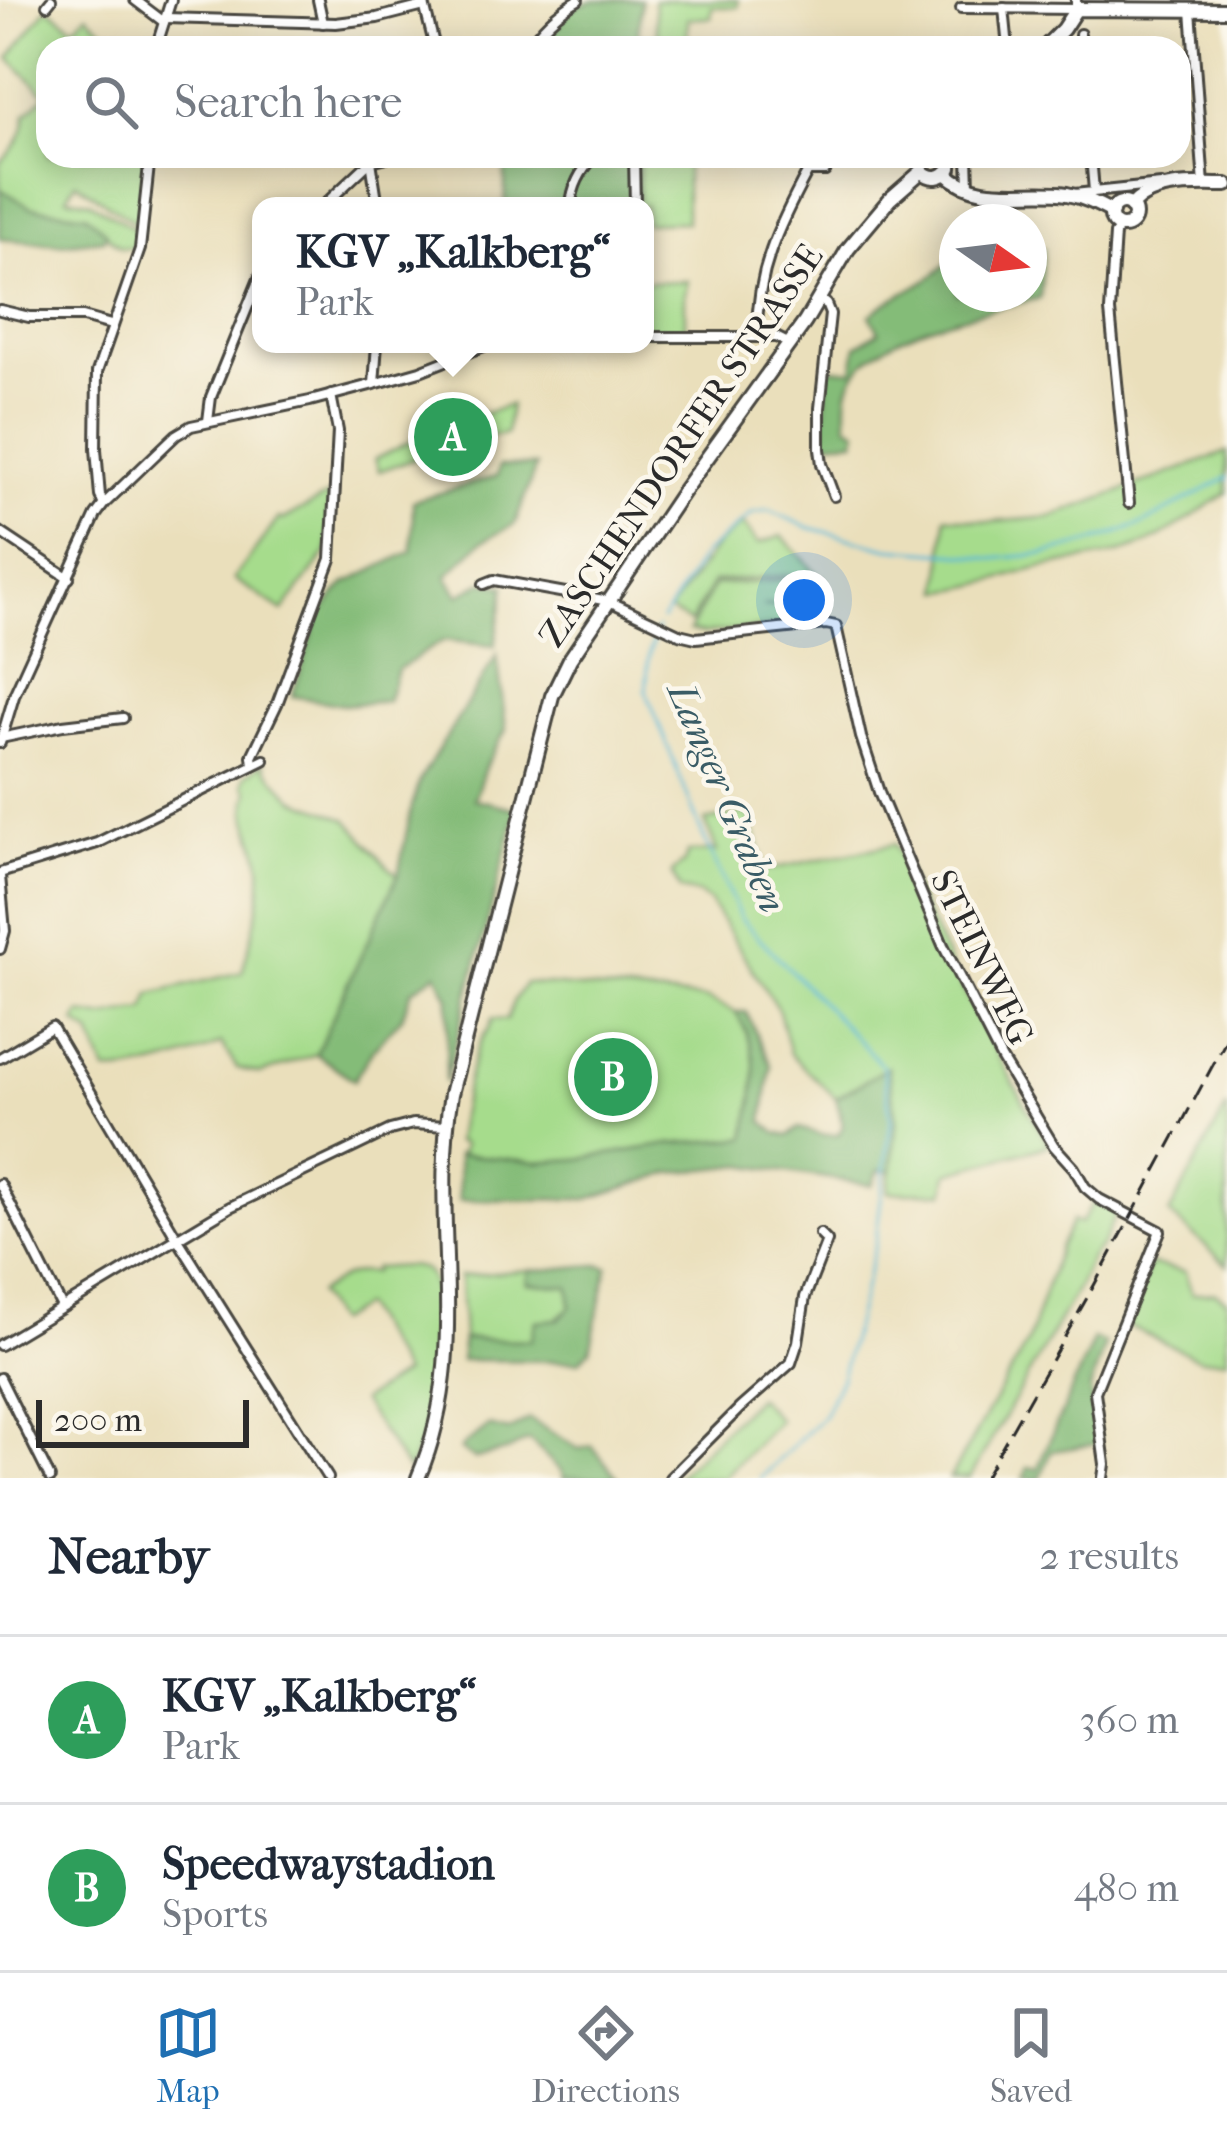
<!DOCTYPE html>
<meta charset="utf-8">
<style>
:root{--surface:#fff;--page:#f6f6f7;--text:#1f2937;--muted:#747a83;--line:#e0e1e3;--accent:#1f6fb2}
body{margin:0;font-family:"IM FELL French Canon",serif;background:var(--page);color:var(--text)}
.compass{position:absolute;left:939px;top:204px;width:108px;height:108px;border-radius:50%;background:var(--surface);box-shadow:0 6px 30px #0003;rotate:104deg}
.scale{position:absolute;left:36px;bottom:30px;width:213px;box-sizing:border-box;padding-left:12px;border:6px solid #2b2b2b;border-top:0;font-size:33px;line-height:42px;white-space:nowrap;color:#2b2b2b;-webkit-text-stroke:9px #fbf7ec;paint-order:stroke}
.you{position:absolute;left:804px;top:600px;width:42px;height:42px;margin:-30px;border:9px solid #fff;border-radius:50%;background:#1a73e8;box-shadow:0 0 0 18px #1a73e833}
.badge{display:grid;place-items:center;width:78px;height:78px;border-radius:50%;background:var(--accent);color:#fff;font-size:39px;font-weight:700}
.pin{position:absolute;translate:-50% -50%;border:6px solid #fff;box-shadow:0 3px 12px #0006}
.popup{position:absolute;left:252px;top:197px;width:402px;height:156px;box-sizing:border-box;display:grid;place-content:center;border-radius:24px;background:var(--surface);filter:drop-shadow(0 3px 9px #0005);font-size:39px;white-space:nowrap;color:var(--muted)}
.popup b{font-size:45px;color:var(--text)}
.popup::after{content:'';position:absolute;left:50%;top:100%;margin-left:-24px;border:24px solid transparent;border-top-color:var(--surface)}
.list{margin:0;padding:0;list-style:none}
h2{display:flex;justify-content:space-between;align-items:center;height:156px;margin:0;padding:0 48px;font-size:51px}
h2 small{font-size:39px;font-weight:400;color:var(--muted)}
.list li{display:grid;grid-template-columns:78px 1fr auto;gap:36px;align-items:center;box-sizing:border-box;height:168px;padding:0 48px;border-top:3px solid var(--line)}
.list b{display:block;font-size:45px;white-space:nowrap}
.list p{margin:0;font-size:39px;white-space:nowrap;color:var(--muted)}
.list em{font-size:39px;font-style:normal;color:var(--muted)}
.icon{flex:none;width:66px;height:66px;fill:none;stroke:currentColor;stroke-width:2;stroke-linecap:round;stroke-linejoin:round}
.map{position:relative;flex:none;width:1227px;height:1478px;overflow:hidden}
.search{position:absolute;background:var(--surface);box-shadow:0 6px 30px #0003;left:36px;right:36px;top:36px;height:132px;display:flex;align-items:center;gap:30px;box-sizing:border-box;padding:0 42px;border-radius:36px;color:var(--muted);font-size:45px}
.sheet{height:492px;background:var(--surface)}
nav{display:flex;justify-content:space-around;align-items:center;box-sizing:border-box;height:168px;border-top:3px solid var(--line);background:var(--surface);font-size:33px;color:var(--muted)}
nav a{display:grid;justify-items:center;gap:6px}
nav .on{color:var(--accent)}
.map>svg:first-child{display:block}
</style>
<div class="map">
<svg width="1227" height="1478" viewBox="0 0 1227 1478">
<rect width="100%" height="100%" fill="#fbf7ec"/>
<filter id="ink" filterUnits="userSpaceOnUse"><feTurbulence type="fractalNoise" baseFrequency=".00833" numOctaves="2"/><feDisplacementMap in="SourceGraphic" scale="24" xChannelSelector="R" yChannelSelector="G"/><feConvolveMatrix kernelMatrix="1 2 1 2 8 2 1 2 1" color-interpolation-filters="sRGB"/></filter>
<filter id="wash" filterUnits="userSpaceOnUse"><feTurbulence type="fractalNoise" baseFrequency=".004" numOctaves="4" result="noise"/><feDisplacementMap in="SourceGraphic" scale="48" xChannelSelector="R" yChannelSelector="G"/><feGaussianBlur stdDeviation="2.7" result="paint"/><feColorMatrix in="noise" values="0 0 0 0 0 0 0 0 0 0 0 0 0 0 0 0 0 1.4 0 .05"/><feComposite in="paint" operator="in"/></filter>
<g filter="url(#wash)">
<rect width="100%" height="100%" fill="#eadfbb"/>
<!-- green -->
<g fill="#a6dc8c" stroke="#68845c" stroke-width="3">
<path d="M654,0H738V7H712L711,18H688L687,48H678L657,33Z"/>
<path d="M50,9L74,27L87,14L109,35L95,48H48V156H146L138,225L76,182L67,197L89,201L138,231L135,248L121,247L112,240L86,214L31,207L0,189V162C15,150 25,134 26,114L46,95L9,58L45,10Z"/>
<path d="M640,156H686V222L645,223V206H638Z"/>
<path d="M688,281L685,294V332L645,333V282Z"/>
<path d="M510,405L506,434L469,440L379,471L375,459L430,432Z"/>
<path d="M1227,452V493C1198,511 1172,534 1140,546C1108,559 1074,560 1040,568C1007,576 975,588 941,591L946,516L992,522L1051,517Z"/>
<path d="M329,495L328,551L283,611L234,579L279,518L283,520Z"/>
<path d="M743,523L758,544L782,536L816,573L713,582L690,623L669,611L717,545Z"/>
<path d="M823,577L825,592L781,597V604L762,606H783V599L826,596L828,619L824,621L702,634L689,631L714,585Z"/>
<path d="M264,763L266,769L294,799L347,819L388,867L398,875L316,1054L260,1074L237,1068L221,1043C199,1056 130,1075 106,1072L91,1034L76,1023L80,1014L103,1017L145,1010L151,994L242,972C251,938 263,903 261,867C260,840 239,819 249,792L244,784L246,775Z"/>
<path d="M749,813L766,870L895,844C939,949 991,1047 1049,1145L948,1173L945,1192H888L896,1122L887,1068L836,1098L790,1054L779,1011L710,902L698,894L680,890L672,873L684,863L688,852L717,851L705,821Z"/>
<path d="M525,983L707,999L735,1012L748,1031L755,1060L756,1084L746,1138L671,1144L579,1159L537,1162L458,1154L462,1150L463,1144L456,1142C459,1117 469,1067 479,1044C483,1033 490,1032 492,1019L507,1020L514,1000Z"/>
<path d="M1226,1108H1227V1265L1169,1214Z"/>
<path d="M1097,1197L1118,1209L1103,1243L1092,1256L1076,1291L970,1478H950L1028,1342L1059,1247L1072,1221L1080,1224Z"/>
<path d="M1150,1264L1185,1272L1192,1294L1215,1292L1227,1300V1359H1200L1124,1324Z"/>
<path d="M374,1268C388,1268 412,1263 424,1270C442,1282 436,1348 436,1369L432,1371L431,1376L435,1378L424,1434L408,1471L361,1401L403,1374L362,1306L335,1322L317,1294C334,1282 351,1269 373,1273Z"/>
<path d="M529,1270L528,1283L570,1286L571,1307L531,1340L463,1339L460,1276Z"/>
<path d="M757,1397L779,1420L723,1478H675Z"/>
</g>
<!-- forest -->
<g fill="#84bc78" stroke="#587452" stroke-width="3">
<path d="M595,0H641L637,48H544L570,8Z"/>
<path d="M505,156H637L635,206H505Z"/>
<path d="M0,189L31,207L86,214L106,232L104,239L59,244L0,239Z"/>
<path d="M957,238V294H1029V244H1036L1044,249L1040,298C987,311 880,327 853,378C845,393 847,407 847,424L858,430L855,440L824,442L827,368L853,370L857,346L879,331L870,315C899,289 934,286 956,251L953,242Z"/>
<path d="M499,466H536L515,524L481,542L447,576L459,595L483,582L505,586L495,646L444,640L397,670L387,701L344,705L292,696L320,613L345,584L412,551L413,501L497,476Z"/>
<path d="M497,655L506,730L486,765L474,799L517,809L516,814L445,1083L449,998L437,973L412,990L402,1017L373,1049L354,1080L316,1054L398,875L412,806L420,780Z"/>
<path d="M735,1012H746L771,1066L763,1121L776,1133L788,1136L799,1128L822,1135H838L843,1126L836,1098L888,1067L896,1122L892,1171L879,1170L872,1185L743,1165L671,1173L588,1199L459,1200L458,1154L538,1162L579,1159L671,1144L746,1138C755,1091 764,1054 735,1012Z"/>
<path d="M601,1265L608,1267L590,1350L579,1361L460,1360L463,1339L531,1340L536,1321L559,1319L571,1307L569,1287L527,1283L529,1270C554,1271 576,1265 601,1265Z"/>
<path d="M1094,1339L1105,1344L1090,1389L1098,1444L1052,1451L1040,1478H1024L1028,1467L1037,1469Z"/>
<path d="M529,1419L579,1449L592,1446L618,1478H563L562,1472L529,1440L509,1450L475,1459L460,1450C467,1439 479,1437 488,1426L509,1431Z"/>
</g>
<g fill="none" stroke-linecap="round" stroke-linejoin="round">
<!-- stream -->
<g stroke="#55b7d4" stroke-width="3">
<path d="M662,620L704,554L753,513L769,510L807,527L889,548L961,554L993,559L1044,554L1088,543L1143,524L1227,478"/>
<path d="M657,628L649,653L646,691L703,836L741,919L883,1066L891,1121L875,1246L841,1378L824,1415L760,1478"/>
</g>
</g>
</g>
<g filter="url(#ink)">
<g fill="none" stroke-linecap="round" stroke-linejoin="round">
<!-- street casing -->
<g stroke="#484641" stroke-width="14">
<g id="street">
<path d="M135,0L164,22"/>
<path d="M318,0L323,23"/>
<path d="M423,0L435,48"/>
<path d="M47,5L51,0"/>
<path d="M961,8L1076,9V0"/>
<path d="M1004,8L1008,48"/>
<path d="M1191,10L1204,185"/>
<path d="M166,18L336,23L377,18L424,6"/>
<path d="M1080,34V48"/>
<path d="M156,48L171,0"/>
<path d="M529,48C539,29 559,11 578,0"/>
<path d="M634,156L635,206"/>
<path d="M968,156L969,187"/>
<path d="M1091,156L1094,191"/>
<path d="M371,161L378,206"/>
<path d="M1074,194L1161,185"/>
<path d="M323,206L371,161L391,156"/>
<path d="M571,206C572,186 581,170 595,156"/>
<path d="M1121,227L1115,234L1110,311L1129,503"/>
<path d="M820,299L826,304L830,314L820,408V449L822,464L834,496"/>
<path d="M0,310L29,317H83L111,325"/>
<path d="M645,337H776L788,343"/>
<path d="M757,337C756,272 778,227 808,171H825L835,156"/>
<path d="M374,384L377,344"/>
<path d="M208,421L211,397L261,274"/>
<path d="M104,504L100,496L96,449L97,372L140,249L150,156"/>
<path d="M0,532L69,578"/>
<path d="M484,584L494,580L609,601L679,634L696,638L826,624L836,626L861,737L880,795L943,945L1002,1060L1054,1146L1074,1168L1085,1187L1099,1199L1160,1231L1095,1392L1105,1464L1103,1478"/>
<path d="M1,738L63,725L123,718"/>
<path d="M0,743L15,693L96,515L104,504L176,435L191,426L310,401L374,384L420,371L489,344"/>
<path d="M253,765L252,756L277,704L331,559L338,431L331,395"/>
<path d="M0,873L97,843L264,760"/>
<path d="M0,876L5,931L0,949"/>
<path d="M0,1058L52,1027L177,1238L328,1478"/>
<path d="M0,1184L62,1307"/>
<path d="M0,1345L230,1207L390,1130L413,1124L446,1126"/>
<path d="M0,1378L50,1478"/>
<path d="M670,1478L740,1408L791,1363L798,1342L805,1297L827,1241L820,1234"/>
</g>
</g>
<!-- secondary casing -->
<g stroke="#484641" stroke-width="18">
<g id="secondary">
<path d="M1044,48L1063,29L1076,9L1227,10"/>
<path d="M922,171C931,180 942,179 950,168L951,156"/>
<path d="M946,173C978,204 1027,188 1067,194C1084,197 1097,204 1112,212"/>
<circle cx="1123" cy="215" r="12"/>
<path d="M1131,207C1150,181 1197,185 1227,185"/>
<path d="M418,1478C473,1349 429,1227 451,1094L552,696L570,659L684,490L805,322L848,249L890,199L922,171"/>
</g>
</g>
<!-- street -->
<use href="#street" stroke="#fff" stroke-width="8"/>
<!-- secondary -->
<use href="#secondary" stroke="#fff" stroke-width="12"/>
<!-- rail -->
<path stroke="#2b2b2b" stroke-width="3" stroke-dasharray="18 9" stroke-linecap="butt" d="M984,1478L1091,1291L1227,1039"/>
</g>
</g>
<g text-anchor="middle" stroke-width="9" stroke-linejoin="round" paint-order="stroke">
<!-- street labels -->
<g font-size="36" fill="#2b2b2b" stroke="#fbf7ec">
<text transform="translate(680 445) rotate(-56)" y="13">ZASCHENDORFER STRASSE</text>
<text transform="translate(983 957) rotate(64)" y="13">STEINWEG</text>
</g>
<!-- water labels -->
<g font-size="39" font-style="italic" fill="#3a5c66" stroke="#fbf7ec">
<text transform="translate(728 797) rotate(67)" y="14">Langer Graben</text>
</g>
</g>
</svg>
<svg class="compass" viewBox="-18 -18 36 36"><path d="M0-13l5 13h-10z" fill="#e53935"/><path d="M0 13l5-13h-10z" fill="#747a83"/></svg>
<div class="scale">200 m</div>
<div class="you"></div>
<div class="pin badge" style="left:453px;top:437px;background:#2e9e5b">A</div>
<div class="popup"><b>KGV „Kalkberg“</b>Park</div>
<div class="pin badge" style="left:613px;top:1077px;background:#2e9e5b">B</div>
<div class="search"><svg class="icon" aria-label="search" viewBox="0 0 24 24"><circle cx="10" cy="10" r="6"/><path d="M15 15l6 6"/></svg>Search here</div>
</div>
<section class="sheet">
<h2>Nearby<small>2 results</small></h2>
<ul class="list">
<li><span class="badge" style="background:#2e9e5b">A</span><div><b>KGV „Kalkberg“</b><p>Park</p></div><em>360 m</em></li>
<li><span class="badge" style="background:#2e9e5b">B</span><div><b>Speedwaystadion</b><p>Sports</p></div><em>480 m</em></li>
</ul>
</section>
<nav>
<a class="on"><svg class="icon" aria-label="map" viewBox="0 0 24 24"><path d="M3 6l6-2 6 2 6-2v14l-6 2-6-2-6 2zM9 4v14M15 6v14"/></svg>Map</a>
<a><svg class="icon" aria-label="directions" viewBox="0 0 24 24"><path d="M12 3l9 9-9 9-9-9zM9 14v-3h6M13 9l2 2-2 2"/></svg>Directions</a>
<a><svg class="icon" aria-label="saved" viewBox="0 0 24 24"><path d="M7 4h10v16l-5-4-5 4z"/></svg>Saved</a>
</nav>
